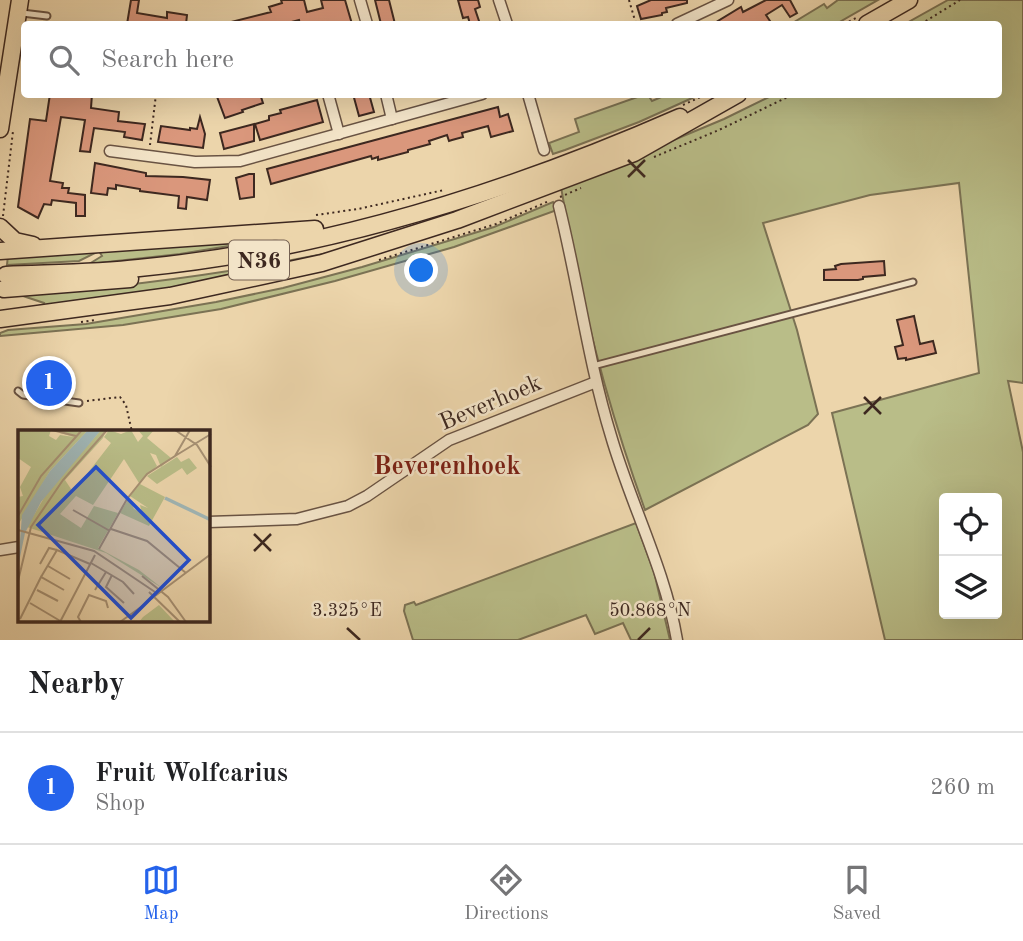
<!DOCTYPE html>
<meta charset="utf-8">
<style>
:root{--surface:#fff;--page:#f6f6f6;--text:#202124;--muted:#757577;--line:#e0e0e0;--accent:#2563eb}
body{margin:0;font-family:"Old Standard TT",serif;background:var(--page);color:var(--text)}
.controls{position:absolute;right:21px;bottom:21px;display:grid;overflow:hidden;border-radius:7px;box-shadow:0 7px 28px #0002}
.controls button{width:63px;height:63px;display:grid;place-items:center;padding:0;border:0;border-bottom:2px solid var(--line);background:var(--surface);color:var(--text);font:35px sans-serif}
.you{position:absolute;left:422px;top:271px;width:24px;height:24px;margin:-18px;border:5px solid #fff;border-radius:50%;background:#1a73e8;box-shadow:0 0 0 10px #1a73e833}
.badge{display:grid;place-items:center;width:46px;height:46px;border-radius:50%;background:var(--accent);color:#fff;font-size:23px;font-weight:700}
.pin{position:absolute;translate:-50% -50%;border:4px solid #fff;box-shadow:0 2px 7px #0006}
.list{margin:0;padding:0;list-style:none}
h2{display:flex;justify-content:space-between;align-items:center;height:91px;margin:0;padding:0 28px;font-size:30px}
h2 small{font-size:23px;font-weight:400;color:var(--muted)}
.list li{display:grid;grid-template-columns:46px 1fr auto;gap:21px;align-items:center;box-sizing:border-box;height:112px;padding:0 28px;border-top:2px solid var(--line)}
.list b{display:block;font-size:26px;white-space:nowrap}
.list p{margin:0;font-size:23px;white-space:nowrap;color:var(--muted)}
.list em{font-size:23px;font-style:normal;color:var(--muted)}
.icon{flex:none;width:38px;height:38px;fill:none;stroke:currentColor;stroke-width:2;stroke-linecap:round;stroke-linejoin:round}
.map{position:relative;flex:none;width:1023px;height:640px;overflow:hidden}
.search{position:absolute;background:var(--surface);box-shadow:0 7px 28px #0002;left:21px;right:21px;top:21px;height:77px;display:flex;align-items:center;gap:18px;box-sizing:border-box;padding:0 24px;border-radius:7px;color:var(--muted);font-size:26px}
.sheet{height:203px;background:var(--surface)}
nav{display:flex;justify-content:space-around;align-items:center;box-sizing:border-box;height:98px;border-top:2px solid var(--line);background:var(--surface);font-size:19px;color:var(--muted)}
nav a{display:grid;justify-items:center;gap:4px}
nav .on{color:var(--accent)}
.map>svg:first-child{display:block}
</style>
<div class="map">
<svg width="1023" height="640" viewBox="0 0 1023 640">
<rect width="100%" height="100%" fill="#ecd5ab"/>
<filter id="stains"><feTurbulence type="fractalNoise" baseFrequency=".00286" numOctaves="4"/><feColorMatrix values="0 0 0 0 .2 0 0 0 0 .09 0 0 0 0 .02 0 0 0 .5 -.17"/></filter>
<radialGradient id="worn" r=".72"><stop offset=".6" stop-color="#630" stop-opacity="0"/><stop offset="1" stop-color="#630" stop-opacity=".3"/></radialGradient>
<!-- green -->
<g fill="#b9bd88" stroke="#7b7254" stroke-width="2" fill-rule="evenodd">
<path d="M838,0H878L836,24H791L824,4L827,8Z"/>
<path d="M948,0H1023V383L1008,381L1023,452V640H885L832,413L979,373L959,183L870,195L763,223L797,330L818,414L808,425L645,510C607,405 579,297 561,187L724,119L773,95L998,94V24H905ZM944,498H997V614H944Z"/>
<path d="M643,95H648L652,101L666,95H699L639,122L565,150L553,154L549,143L579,132L575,119Z"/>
<path d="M553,202L557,210L454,247L335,281L221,309L123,325L0,336V333L8,330L86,324L216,302L283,288L362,267L494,227Z"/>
<path d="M271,239L180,254L89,264L102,256L99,251L79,261L7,265L8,255Z"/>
<path d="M361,246L259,274L42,309L44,303L20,295C137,286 248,271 361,246Z"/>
<path d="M636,523L654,572L670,640H631L623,623L595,634L586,615L518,640H413L404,611L405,605L414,602L416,605Z"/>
</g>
<!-- building -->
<g fill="#da977c" stroke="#3d2820" stroke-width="2">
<path d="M131,0H139L137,13L167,18V12L187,15L186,24H127Z"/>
<path d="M281,0H304L307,12L323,8L321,0H345L352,24H300L299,20L284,24H231V22L271,12L269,7L282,3Z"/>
<path d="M375,0H389L395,24H381Z"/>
<path d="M458,0H478L480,7L475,9L480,24H470L468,17L463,18Z"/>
<path d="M651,0H687V3L666,8L667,12L662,13V15L641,19L637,6Z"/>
<path d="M766,0H790L797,13L790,17L782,5L766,15L772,24H713L741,7L743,12Z"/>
<path d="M50,94H92L91,108L119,112L118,121L145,124L142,140L124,137L125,132L94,128L90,152L80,151L85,120L61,117L50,181L63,183L62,188H69L68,193L85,195V216H76V203L52,200L51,205L44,204L38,218L18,207L30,119L46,121Z"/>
<path d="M216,94H260L263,103L242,110L243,112L225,118Z"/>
<path d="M353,94H369L374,112L359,116Z"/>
<path d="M317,100L323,122L260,140L255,124L269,120V116L281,113L280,110Z"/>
<path d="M498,107L500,117L508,114L513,131L491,137L488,126L462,133L463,137L452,140L449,141L447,135L429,141L430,144L408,150V152L378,160V157L372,159L371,156L271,184L267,169Z"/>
<path d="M200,117L205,134L203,148L158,142L161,126L190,130V128L197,129Z"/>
<path d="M254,124V141L224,149L220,133Z"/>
<path d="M95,163L146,173V176L183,177L210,180L207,200L187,197L186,209L178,208L179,196L140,191V189L116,185V189L108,188L107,195L91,193Z"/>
<path d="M249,174H254V197L240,199L236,178Z"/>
<path d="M884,261L885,275L863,277V279L858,280H824V270L836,269L835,266L841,264Z"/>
<path d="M914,316L920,344L933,341L936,353L906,360V358L898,359L895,347L903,345L897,320Z"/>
<path d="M31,369L69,374L66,396L29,390Z"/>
</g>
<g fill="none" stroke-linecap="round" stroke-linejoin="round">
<!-- service casing -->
<g stroke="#695343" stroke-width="9">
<g id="service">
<path d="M22,13L47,16"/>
<path d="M593,366L913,282"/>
<path d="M18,391L23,395L79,403"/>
</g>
</g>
<!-- minor casing -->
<g stroke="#695343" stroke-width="13">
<g id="minor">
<path d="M360,0L367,24"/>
<path d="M499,0L507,24"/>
<path d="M677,24L728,0"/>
<path d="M328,94L339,134"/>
<path d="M386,94L392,119"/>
<path d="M528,94L544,150"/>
<path d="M110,151L195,162L240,161L482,94"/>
<path d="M559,206C578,282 588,361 611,436C631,505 665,569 677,640"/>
<path d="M208,522L297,519L348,506L367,496L449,440L596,382"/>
<path d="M0,550L19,547"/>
</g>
</g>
<!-- primary casing -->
<g stroke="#3d2820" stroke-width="19">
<g id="primary">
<path d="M867,24L909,0"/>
<path d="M0,129L20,0"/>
<path d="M0,227L15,241L33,245"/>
<path d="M0,251L315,229"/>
<path d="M6,275C50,273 95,273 139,268C325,250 509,192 680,117"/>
<path d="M4,289L130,279"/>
<path d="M0,319L170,296L322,263L457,220L634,153L738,94"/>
</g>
</g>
<!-- path -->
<g stroke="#3d2820" stroke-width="2" stroke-dasharray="2 3.5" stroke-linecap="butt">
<path d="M629,0L636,24"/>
<path d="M844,24L856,18"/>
<path d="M921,24L960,0"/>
<path d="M683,105L707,94"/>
<path d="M150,145L156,94"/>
<path d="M654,157L719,130L794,94"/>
<path d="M560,197L581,188"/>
<path d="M316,215L358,209L444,190"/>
<path d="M3,216L13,131"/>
<path d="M379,260L496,224L549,201"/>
<path d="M81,322L96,320"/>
<path d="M87,401L120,397L126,405L132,432"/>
</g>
<!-- service -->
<use href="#service" stroke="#f3e4c8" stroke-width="5"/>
<!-- minor -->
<use href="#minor" stroke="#f3e4c8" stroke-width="10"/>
<!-- primary -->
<use href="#primary" stroke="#ecd5ab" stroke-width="16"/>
</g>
<!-- ticks -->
<path fill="none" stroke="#3d2820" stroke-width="2.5" d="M628,160L645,177M628,177L645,160M864,397L881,414M864,414L881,397M254,534L271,551M254,551L271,534M347,628L360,640M638,640L650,628"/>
<g text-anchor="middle" stroke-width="5" stroke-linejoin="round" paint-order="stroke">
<!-- shield labels -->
<rect fill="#f3e4c8" stroke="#746052" stroke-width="2" x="229" y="240.5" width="60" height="39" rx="5"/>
<g font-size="23" font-weight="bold" fill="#3d2820">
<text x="259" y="268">N36</text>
</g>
<!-- street labels -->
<g font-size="24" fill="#3d2820" stroke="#f3e4c8">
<text transform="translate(490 402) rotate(-23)" y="8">Beverhoek</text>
</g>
<!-- neighbourhood labels -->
<g font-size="26" font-weight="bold" fill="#7a1f14" stroke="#f3e4c8">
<text x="447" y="474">Beverenhoek</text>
</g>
</g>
<!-- overview -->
<g transform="translate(18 430)">
<rect width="192" height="192" fill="#ecd5ab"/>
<path d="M0,0H33L31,6L38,10L42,5L56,7L42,3L44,0H70L32,41L0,95V67L5,66L2,57L13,37L0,28ZM83,0H88L85,8L47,50L55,62L93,13L86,7L91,0L103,4L113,0L120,12L125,6L120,0H136L129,8L153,28L143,37L138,25L132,23L139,36L121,53L106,29L75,75L58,66L42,84L63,98L76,76L100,83L80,118L121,140L144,158L88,123L9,97L30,61ZM159,27L163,32L171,28L179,38L169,45L164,38L139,54L129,46ZM122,54L147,67L131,96L102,83L111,68L116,79L124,83L122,75L130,78L112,66ZM141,175L157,192H121L125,187Z" fill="#b9bd88"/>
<path d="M70,0H83L23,72L7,103L0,137L4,85L32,41Z" fill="#9fb5b5"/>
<path fill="none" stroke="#9fb5b5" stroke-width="3.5" d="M147,68L193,90"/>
<path fill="none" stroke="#a69073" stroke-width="2" d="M34,0L58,6M157,0L179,15L193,37M157,26L193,4M55,80L92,101M0,86L23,46L64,0M93,99L129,111L168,143M0,100L76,121L137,162M81,119L109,69L129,44L157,26L172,0M73,133L105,152L116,164M22,134L31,118L39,120M30,136L52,149M94,145L88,157L106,173M124,146L150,167L168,192M23,147L39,120L72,134M0,151L13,97L45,50L89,0M19,160L40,171M77,160L88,142M131,162L162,192M129,172L193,124M12,173L44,192M2,189L23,147L46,160M42,192L77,125M63,192L60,187L71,165L88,171L90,178M102,192L130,172"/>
<path fill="#1d4ed8" fill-opacity="0.15" stroke="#1d4ed8" stroke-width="3.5" d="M78,37L171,130L113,188L20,95Z"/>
<rect width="192" height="192" fill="none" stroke="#3d2820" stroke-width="3.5"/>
</g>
<g font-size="18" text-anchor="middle" fill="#3d2820" stroke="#f3e4c8" stroke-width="5" stroke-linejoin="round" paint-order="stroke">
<text x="347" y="616">3.325°E</text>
<text x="650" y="616">50.868°N</text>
</g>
<rect width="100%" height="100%" filter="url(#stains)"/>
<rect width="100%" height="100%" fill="url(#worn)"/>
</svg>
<div class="controls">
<button><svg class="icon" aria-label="locate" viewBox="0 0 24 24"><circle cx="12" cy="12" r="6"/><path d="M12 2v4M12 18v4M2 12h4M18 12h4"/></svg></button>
<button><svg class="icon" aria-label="layers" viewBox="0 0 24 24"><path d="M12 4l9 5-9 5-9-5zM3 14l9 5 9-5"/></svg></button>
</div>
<div class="you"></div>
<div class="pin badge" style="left:49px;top:383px">1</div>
<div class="search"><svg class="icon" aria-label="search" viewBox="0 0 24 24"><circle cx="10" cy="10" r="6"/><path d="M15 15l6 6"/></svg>Search here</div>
</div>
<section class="sheet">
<h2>Nearby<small></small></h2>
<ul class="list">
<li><span class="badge">1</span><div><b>Fruit Wolfcarius</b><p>Shop</p></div><em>260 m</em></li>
</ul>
</section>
<nav>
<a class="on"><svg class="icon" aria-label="map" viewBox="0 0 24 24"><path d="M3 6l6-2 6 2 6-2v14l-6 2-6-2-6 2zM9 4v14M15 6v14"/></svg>Map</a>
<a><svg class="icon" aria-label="directions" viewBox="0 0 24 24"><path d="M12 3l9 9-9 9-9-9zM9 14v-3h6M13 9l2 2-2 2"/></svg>Directions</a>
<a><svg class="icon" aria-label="saved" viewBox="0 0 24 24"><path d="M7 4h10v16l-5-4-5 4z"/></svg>Saved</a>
</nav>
